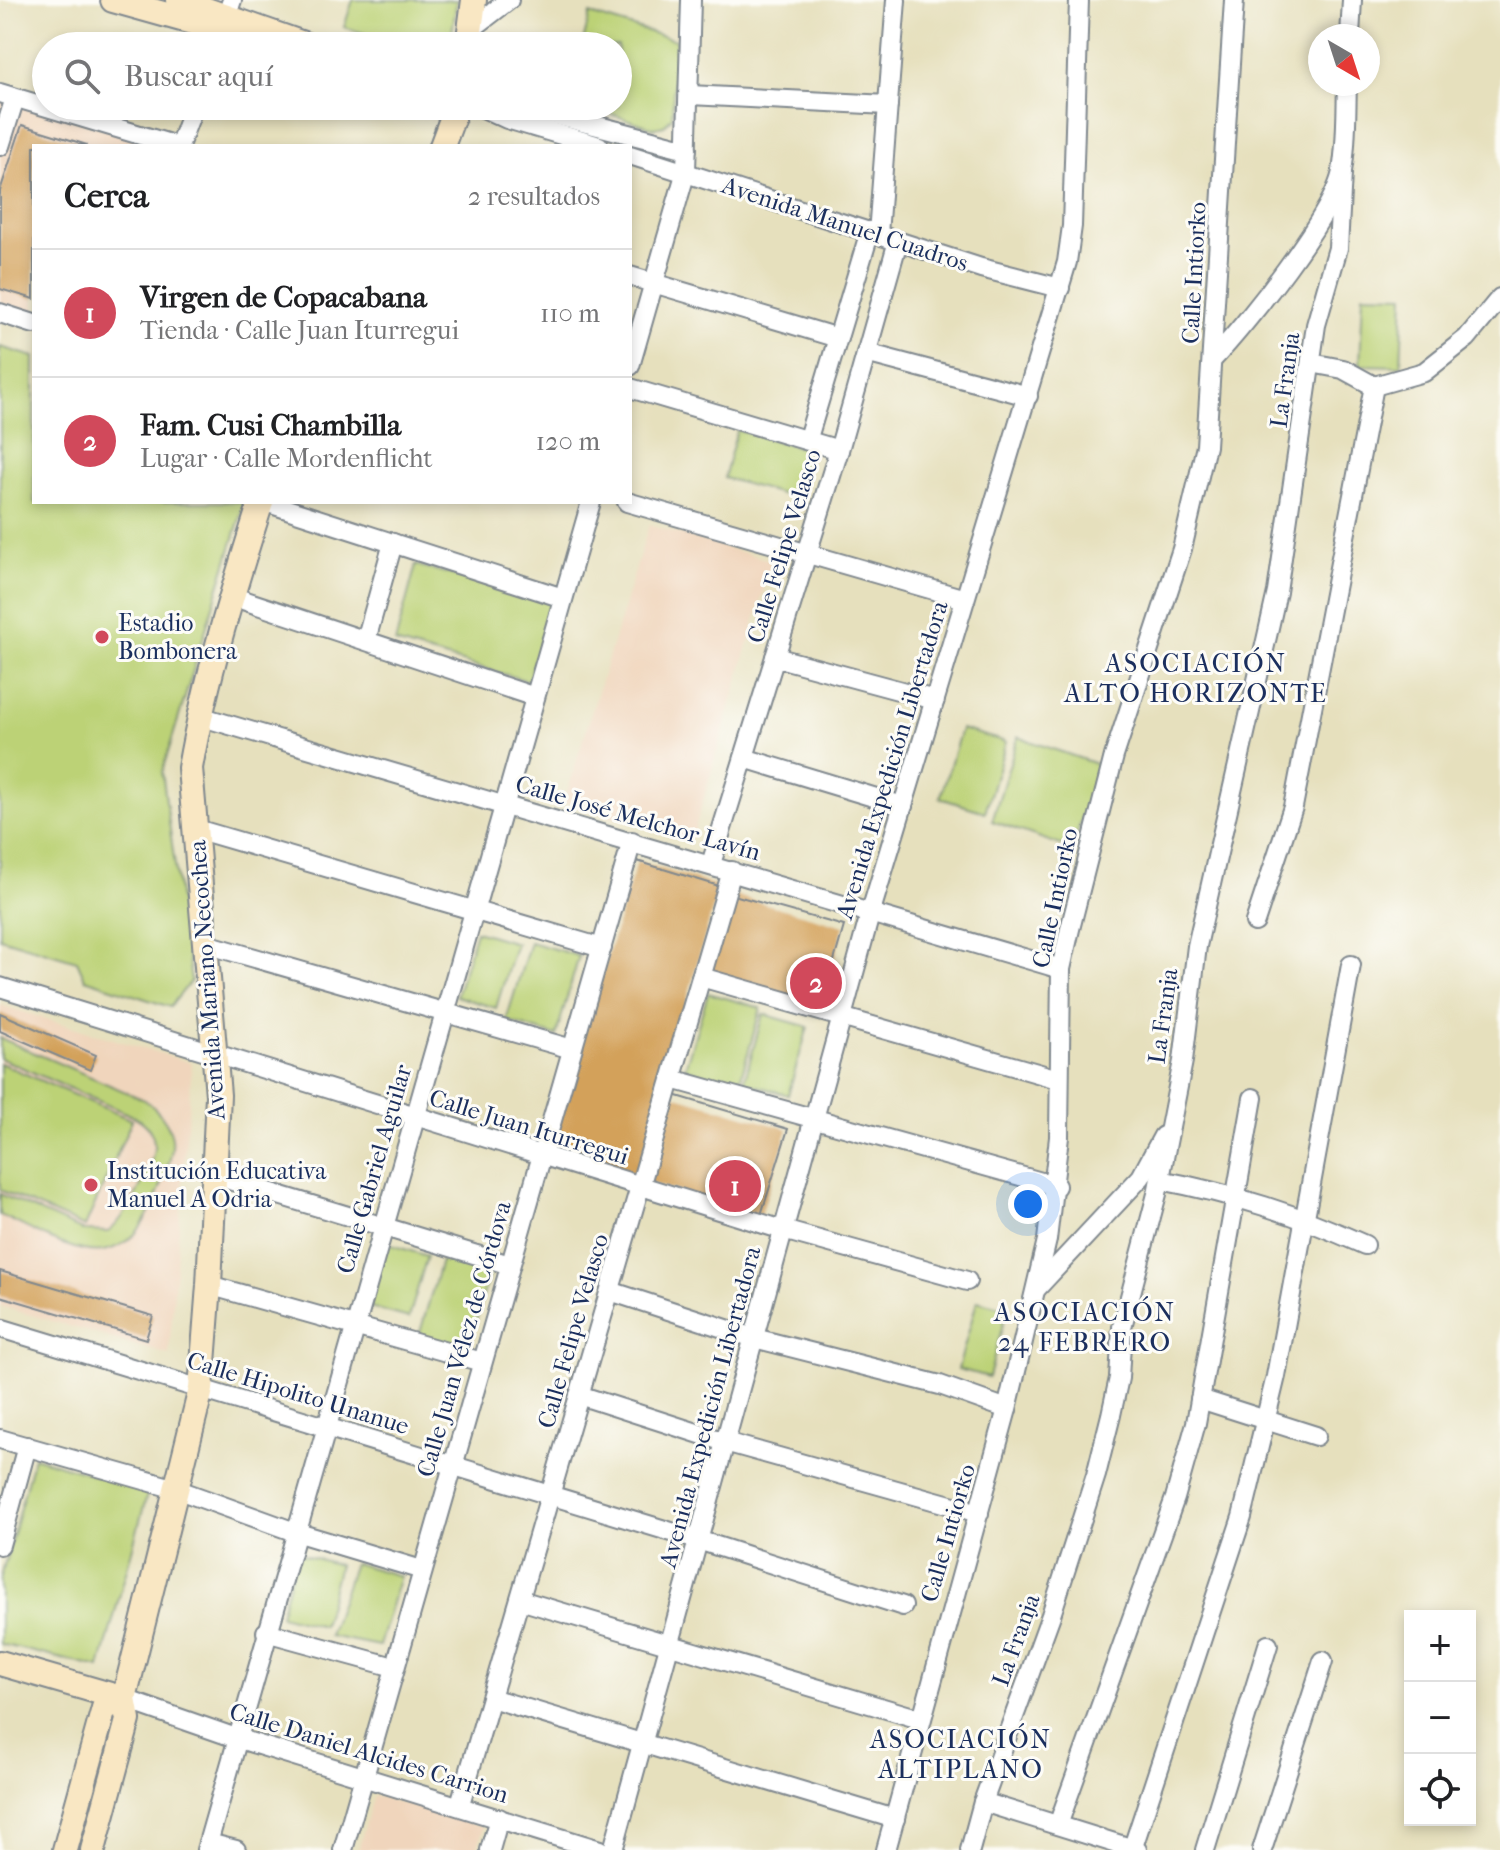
<!DOCTYPE html>
<html lang="es">
<meta charset="utf-8">
<style>
:root{--surface:#fff;--page:#f2f2f2;--text:#202124;--muted:#757577;--line:#e0e0e0;--accent:#d1495b}
body{margin:0;font-family:"IM FELL French Canon",serif;background:var(--page);color:var(--text)}
.controls{position:absolute;right:24px;bottom:24px;display:grid;overflow:hidden;border-radius:0px;box-shadow:0 4px 12px #0003}
.controls button{width:72px;height:72px;display:grid;place-items:center;padding:0;border:0;border-bottom:2px solid var(--line);background:var(--surface);color:var(--text);font:40px sans-serif}
.compass{position:absolute;left:1308px;top:24px;width:72px;height:72px;border-radius:50%;background:var(--surface);box-shadow:0 4px 12px #0003;rotate:141deg}
.you{position:absolute;left:1028px;top:1204px;width:28px;height:28px;margin:-20px;border:6px solid #fff;border-radius:50%;background:#1a73e8;box-shadow:0 0 0 12px #1a73e833}
.badge{display:grid;place-items:center;width:52px;height:52px;border-radius:50%;background:var(--accent);color:#fff;font-size:26px;font-weight:700}
.pin{position:absolute;translate:-50% -50%;border:4px solid #fff;box-shadow:0 2px 8px #0006}
.list{margin:0;padding:0;list-style:none}
h2{display:flex;justify-content:space-between;align-items:center;height:104px;margin:0;padding:0 32px;font-size:34px}
h2 small{font-size:26px;font-weight:400;color:var(--muted)}
.list li{display:grid;grid-template-columns:52px 1fr auto;gap:24px;align-items:center;box-sizing:border-box;height:128px;padding:0 32px;border-top:2px solid var(--line)}
.list b{display:block;font-size:30px;white-space:nowrap}
.list p{margin:0;font-size:26px;white-space:nowrap;color:var(--muted)}
.list em{font-size:26px;font-style:normal;color:var(--muted)}
.icon{flex:none;width:44px;height:44px;fill:none;stroke:currentColor;stroke-width:2;stroke-linecap:round;stroke-linejoin:round}
.map{position:relative;flex:none;width:1500px;height:1850px;overflow:hidden}
.search{position:absolute;background:var(--surface);box-shadow:0 4px 12px #0003;left:32px;top:32px;width:600px;height:88px;display:flex;align-items:center;gap:20px;box-sizing:border-box;padding:0 28px;border-radius:44px;color:var(--muted);font-size:30px}
.panel{position:absolute;background:var(--surface);box-shadow:0 4px 12px #0003;left:32px;top:144px;width:600px;height:360px;border-radius:0px}
.map>svg:first-child{display:block}
</style>
<div class="map">
<svg width="1500" height="1850" viewBox="0 0 1500 1850">
<rect width="100%" height="100%" fill="#fdfcf7"/>
<filter id="ink" filterUnits="userSpaceOnUse"><feTurbulence type="fractalNoise" baseFrequency=".0125" numOctaves="2"/><feDisplacementMap in="SourceGraphic" scale="16" xChannelSelector="R" yChannelSelector="G"/><feConvolveMatrix kernelMatrix="1 2 1 2 8 2 1 2 1" color-interpolation-filters="sRGB"/></filter>
<filter id="wash" filterUnits="userSpaceOnUse"><feTurbulence type="fractalNoise" baseFrequency=".006" numOctaves="4" result="noise"/><feDisplacementMap in="SourceGraphic" scale="32" xChannelSelector="R" yChannelSelector="G"/><feGaussianBlur stdDeviation="1.8" result="paint"/><feColorMatrix in="noise" values="0 0 0 0 0 0 0 0 0 0 0 0 0 0 0 0 0 1.4 0 .05"/><feComposite in="paint" operator="in"/></filter>
<g filter="url(#wash)">
<rect width="100%" height="100%" fill="#e6e0bd"/>
<!-- built -->
<g fill="#f0d5bc">
<path d="M0,97L159,146H34V319L0,308Z"/>
<path d="M649,525L769,560L771,566L693,835L687,839L564,802Z"/>
<path d="M0,1005L192,1063L169,1355L0,1306Z"/>
<path d="M374,1795L484,1827L477,1850H358Z"/>
</g>
<!-- green -->
<g fill="#bcd276" stroke="#6c806a" stroke-width="2">
<path d="M353,0H457L450,46H405L344,27Z"/>
<path d="M590,14L676,40L672,117L664,126L654,128L586,106H618V46H582Z"/>
<path d="M1363,294L1404,295L1401,366L1360,365Z"/>
<path d="M0,347L34,357V502H245L162,772L191,981L170,1007L85,979L77,961L0,938Z"/>
<path d="M737,430L810,450L796,498L724,478Z"/>
<path d="M416,565L552,602L528,681L395,643Z"/>
<path d="M961,729L1006,742L985,812L940,798Z"/>
<path d="M1018,737L1099,765L1072,849L992,821Z"/>
<path d="M476,931L516,943L496,1008L456,996Z"/>
<path d="M530,942L579,956L556,1036L506,1021Z"/>
<path d="M708,993L761,1008L739,1084L685,1068Z"/>
<path d="M763,1014L808,1027L788,1095L744,1082Z"/>
<path d="M0,1038L145,1100C158,1110 170,1122 172,1139C175,1159 149,1219 135,1234C126,1243 115,1249 103,1251C75,1256 26,1226 0,1215V1194L84,1231L108,1232C125,1220 152,1169 154,1148C155,1134 147,1123 135,1117L0,1058Z"/>
<path d="M0,1063L132,1120L85,1227L0,1190Z"/>
<path d="M385,1243L427,1256L409,1318L366,1306Z"/>
<path d="M443,1254L491,1269L467,1350L419,1336Z"/>
<path d="M977,1301L1007,1309L989,1377L958,1369Z"/>
<path d="M34,1457L148,1491L100,1668L0,1644V1581Z"/>
<path d="M297,1553L339,1565L323,1626L280,1615Z"/>
<path d="M354,1563L400,1576L379,1646L329,1636Z"/>
</g>
<g id="blocks">
<!-- building -->
<g fill="#d3a15a">
<path d="M22,125L87,145L34,146V299L0,289V191Z"/>
<path d="M637,861L719,886L638,1176L547,1150Z"/>
<path d="M730,894L844,926L821,1006L708,975Z"/>
<path d="M0,1013L96,1055L90,1070L0,1031Z"/>
<path d="M674,1095L788,1129L761,1215L648,1183Z"/>
<path d="M0,1271L153,1316L146,1339L0,1296Z"/>
</g>
</g>
</g>
<g filter="url(#ink)">
<use href="#blocks" fill-opacity="0" stroke="#80888e" stroke-width="2"/>
<g fill="none" stroke-linecap="round" stroke-linejoin="round">
<!-- street casing -->
<g stroke="#80888e" stroke-width="22">
<g id="street">
<path d="M470,30L509,0"/>
<path d="M1350,36L1352,0"/>
<path d="M216,46L232,0"/>
<path d="M0,93L177,146"/>
<path d="M690,95L888,105"/>
<path d="M479,106L507,119L599,146"/>
<path d="M521,106L687,149"/>
<path d="M0,146L15,98"/>
<path d="M179,146L194,106"/>
<path d="M630,155L981,268L1060,288"/>
<path d="M878,234L896,0"/>
<path d="M630,276L838,338"/>
<path d="M0,313L34,324"/>
<path d="M866,353L1028,396"/>
<path d="M1213,359C1245,326 1335,213 1342,171C1347,143 1346,112 1347,84"/>
<path d="M1311,363L1343,369L1374,386L1424,372L1467,338L1500,298"/>
<path d="M630,366L686,171L691,0"/>
<path d="M630,388L839,450"/>
<path d="M808,438L870,231"/>
<path d="M265,502L563,598"/>
<path d="M627,502L965,599"/>
<path d="M231,596L535,697"/>
<path d="M366,640L393,543"/>
<path d="M775,657L935,700"/>
<path d="M199,716L1061,969"/>
<path d="M744,758L903,806"/>
<path d="M196,829L602,948"/>
<path d="M711,864L839,450L898,241"/>
<path d="M1255,922L1293,807L1374,386"/>
<path d="M206,944L572,1049"/>
<path d="M701,977L1058,1079"/>
<path d="M0,987L783,1230L967,1281"/>
<path d="M672,1079L1056,1186"/>
<path d="M216,1176L510,1265"/>
<path d="M1160,1180C1234,1194 1296,1214 1365,1245"/>
<path d="M209,1285L482,1362"/>
<path d="M1037,1288L1141,1177L1163,1136"/>
<path d="M610,1291L754,1338L940,1385L1007,1409"/>
<path d="M0,1328L698,1540L903,1606"/>
<path d="M579,1395L725,1442L979,1513"/>
<path d="M1200,1399L1316,1436"/>
<path d="M0,1439L176,1489L295,1532L422,1570"/>
<path d="M0,1545L27,1446"/>
<path d="M520,1600L920,1719"/>
<path d="M266,1632L394,1667"/>
<path d="M491,1698L895,1819"/>
<path d="M124,1699L236,1738L600,1850"/>
<path d="M983,1802L1137,1850"/>
<path d="M460,1804L732,871"/>
<path d="M1058,1825L1175,1498L1196,1423L1253,1098"/>
<path d="M208,1843L236,1850"/>
<path d="M206,1850L591,502"/>
<path d="M343,1850L632,841"/>
<path d="M490,1850L499,1818"/>
<path d="M613,1850L871,911L1067,262L1072,226L1079,0"/>
<path d="M886,1850L1007,1409L1047,1240L1059,1137L1061,969L1070,929L1114,756L1182,549L1206,446L1234,0"/>
<path d="M970,1850L983,1802L1051,1615L1096,1475L1111,1415L1119,1378L1122,1327L1157,1194L1183,1061L1197,946L1277,592L1316,325L1338,248L1342,173"/>
<path d="M1132,1850L1242,1517L1276,1376L1351,965"/>
<path d="M1205,1850L1268,1645"/>
<path d="M1262,1850L1323,1661"/>
</g>
</g>
<!-- secondary casing -->
<g stroke="#80888e" stroke-width="28">
<g id="secondary">
<path d="M113,0L278,46"/>
<path d="M178,0L309,46"/>
<path d="M468,46L474,0"/>
<path d="M442,146L457,106"/>
<path d="M0,1663L124,1699"/>
<path d="M65,1850L104,1708L124,1699"/>
<path d="M93,1850L128,1720L124,1699L201,1389L209,1285L218,1095L190,768C206,677 233,590 261,502"/>
</g>
</g>
<!-- street -->
<use href="#street" stroke="#fff" stroke-width="18"/>
<!-- secondary -->
<use href="#secondary" stroke="#f9e7c3" stroke-width="24"/>
</g>
</g>
<!-- markers -->
<g fill="#d1495b" stroke="#fdfcf7" stroke-width="3">
<circle cx="102" cy="637" r="8"/>
<circle cx="91" cy="1185" r="8"/>
</g>
<g text-anchor="middle" stroke-width="6" stroke-linejoin="round" paint-order="stroke">
<!-- street labels -->
<g font-size="24" fill="#1b2f5e" stroke="#fdfcf7">
<text transform="translate(845 224) rotate(18)" y="8">Avenida Manuel Cuadros</text>
<text transform="translate(1194 273) rotate(-87)" y="8">Calle Intiorko</text>
<text transform="translate(1285 380) rotate(-82)" y="8">La Franja</text>
<text transform="translate(784 546) rotate(-73)" y="8">Calle Felipe Velasco</text>
<text transform="translate(892 760) rotate(-73)" y="8">Avenida Expedición Libertadora</text>
<text transform="translate(638 818) rotate(16)" y="8">Calle José Melchor Lavín</text>
<text transform="translate(1055 898) rotate(-78)" y="8">Calle Intiorko</text>
<text transform="translate(207 980) rotate(-94)" y="8">Avenida Mariano Necochea</text>
<text transform="translate(1163 1016) rotate(-82)" y="8">La Franja</text>
<text transform="translate(529 1127) rotate(17)" y="8">Calle Juan Iturregui</text>
<text transform="translate(374 1169) rotate(-74)" y="8">Calle Gabriel Aguilar</text>
<text transform="translate(573 1331) rotate(-74)" y="8">Calle Felipe Velasco</text>
<text transform="translate(464 1339) rotate(-74)" y="8">Calle Juan Vélez de Córdova</text>
<text transform="translate(298 1393) rotate(17)" y="8">Calle Hipolito Unanue</text>
<text transform="translate(710 1407) rotate(-75)" y="8">Avenida Expedición Libertadora</text>
<text transform="translate(948 1533) rotate(-74)" y="8">Calle Intiorko</text>
<text transform="translate(1016 1640) rotate(-70)" y="8">La Franja</text>
<text transform="translate(369 1753) rotate(17)" y="8">Calle Daniel Alcides Carrion</text>
</g>
<!-- poi labels -->
<g font-size="24" fill="#1b2f5e" stroke="#fdfcf7" text-anchor="start">
<text x="118" y="631">Estadio<tspan x="118" dy="28">Bombonera</tspan></text>
<text x="107" y="1179">Institución Educativa<tspan x="107" dy="28">Manuel A Odria</tspan></text>
</g>
<!-- neighbourhood labels -->
<g font-size="26" letter-spacing="2" fill="#1b2f5e" stroke="#fdfcf7">
<text x="1196" y="672">ASOCIACIÓN<tspan x="1196" dy="30">ALTO HORIZONTE</tspan></text>
<text x="1085" y="1321">ASOCIACIÓN<tspan x="1085" dy="30">24 FEBRERO</tspan></text>
<text x="961" y="1748">ASOCIACIÓN<tspan x="961" dy="30">ALTIPLANO</tspan></text>
</g>
</g>
</svg>
<div class="controls">
<button>+</button>
<button>−</button>
<button><svg class="icon" aria-label="locate" viewBox="0 0 24 24"><circle cx="12" cy="12" r="6"/><path d="M12 2v4M12 18v4M2 12h4M18 12h4"/></svg></button>
</div>
<svg class="compass" viewBox="-18 -18 36 36"><path d="M0-13l5 13h-10z" fill="#e53935"/><path d="M0 13l5-13h-10z" fill="#757577"/></svg>
<div class="you"></div>
<div class="pin badge" style="left:735px;top:1186px">1</div>
<div class="pin badge" style="left:816px;top:983px">2</div>
<div class="search"><svg class="icon" aria-label="search" viewBox="0 0 24 24"><circle cx="10" cy="10" r="6"/><path d="M15 15l6 6"/></svg>Buscar aquí</div>
<section class="panel">
<h2>Cerca<small>2 resultados</small></h2>
<ul class="list">
<li><span class="badge">1</span><div><b>Virgen de Copacabana</b><p>Tienda · Calle Juan Iturregui</p></div><em>110 m</em></li>
<li><span class="badge">2</span><div><b>Fam. Cusi Chambilla</b><p>Lugar · Calle Mordenflicht</p></div><em>120 m</em></li>
</ul>
</section>
</div>
